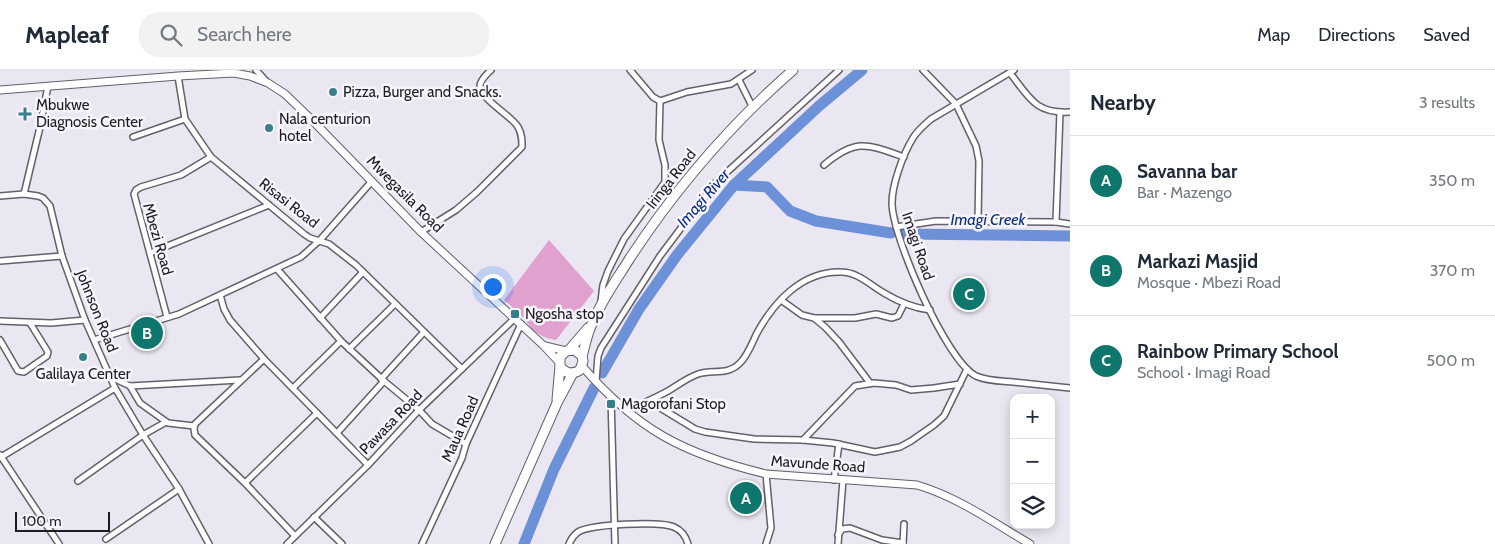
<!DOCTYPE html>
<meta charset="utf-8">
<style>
:root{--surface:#fff;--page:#f2f2f3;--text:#1f2937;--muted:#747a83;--line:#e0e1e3;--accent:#0f766e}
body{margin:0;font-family:Cabin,sans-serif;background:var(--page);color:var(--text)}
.controls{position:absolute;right:15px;bottom:15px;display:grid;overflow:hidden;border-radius:10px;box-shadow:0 2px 12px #0003}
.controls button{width:45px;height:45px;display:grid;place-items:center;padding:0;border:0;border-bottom:1px solid var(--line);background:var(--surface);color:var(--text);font:25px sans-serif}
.scale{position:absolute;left:15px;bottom:12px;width:95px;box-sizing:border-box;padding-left:5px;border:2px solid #1e1c20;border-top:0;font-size:14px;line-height:18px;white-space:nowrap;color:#1e1c20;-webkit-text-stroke:4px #f7f4fe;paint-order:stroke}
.you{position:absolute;left:492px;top:216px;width:18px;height:18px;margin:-12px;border:4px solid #fff;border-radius:50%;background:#1a73e8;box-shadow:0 0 0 8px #1a73e833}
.badge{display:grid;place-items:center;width:32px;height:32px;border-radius:50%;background:var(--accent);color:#fff;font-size:16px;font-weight:700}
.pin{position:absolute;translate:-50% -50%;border:2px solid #fff;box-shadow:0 1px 5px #0006}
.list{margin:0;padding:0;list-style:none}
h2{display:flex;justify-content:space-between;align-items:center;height:65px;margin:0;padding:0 20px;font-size:21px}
h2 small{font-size:16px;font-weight:400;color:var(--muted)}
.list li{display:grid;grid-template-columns:32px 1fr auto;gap:15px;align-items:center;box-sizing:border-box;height:90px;padding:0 20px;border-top:1px solid var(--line)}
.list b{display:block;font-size:19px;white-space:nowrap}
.list p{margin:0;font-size:16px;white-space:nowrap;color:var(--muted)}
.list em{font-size:16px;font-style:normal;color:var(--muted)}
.icon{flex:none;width:28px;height:28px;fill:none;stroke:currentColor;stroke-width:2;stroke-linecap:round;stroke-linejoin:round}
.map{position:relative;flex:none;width:1070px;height:474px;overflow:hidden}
header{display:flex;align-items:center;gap:30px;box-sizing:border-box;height:70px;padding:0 25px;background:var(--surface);border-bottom:1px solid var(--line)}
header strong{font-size:24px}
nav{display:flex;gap:28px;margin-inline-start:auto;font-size:18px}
.search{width:350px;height:45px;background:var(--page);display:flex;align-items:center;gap:12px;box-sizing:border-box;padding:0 18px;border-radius:20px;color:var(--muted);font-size:19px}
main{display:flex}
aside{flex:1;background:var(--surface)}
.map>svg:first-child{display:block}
</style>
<header>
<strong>Mapleaf</strong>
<div class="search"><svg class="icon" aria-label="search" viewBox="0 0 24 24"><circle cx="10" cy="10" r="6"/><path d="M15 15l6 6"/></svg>Search here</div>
<nav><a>Map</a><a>Directions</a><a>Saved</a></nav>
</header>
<main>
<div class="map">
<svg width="1070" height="474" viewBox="0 0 1070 474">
<rect width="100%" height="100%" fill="#eae6f2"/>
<!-- green -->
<path fill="#e1a1cf" d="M549,170L594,221L556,270C542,268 533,262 525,250C520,243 511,236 504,230Z"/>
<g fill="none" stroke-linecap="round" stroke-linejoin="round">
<!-- river -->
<g stroke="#6d91d8" stroke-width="11">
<path d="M734,115L767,117L790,141L816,151L891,163"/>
<path d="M905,164L1070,166"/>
<path d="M602,303L639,239L677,185L734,115L819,36L862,0"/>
<path d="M524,474L554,399L594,318"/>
</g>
<!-- street casing -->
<g stroke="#63606a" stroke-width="8">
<g id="street">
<path d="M256,0L266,11"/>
<path d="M630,0L653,27L660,31L687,22L731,14L752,0"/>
<path d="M923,0L956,34L976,76L979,91L978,151"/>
<path d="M1014,0L931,49C924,55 917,61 913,68C903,84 892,115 892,133C892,166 946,291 976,306C987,311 1001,311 1013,312C1032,314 1051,316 1070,318"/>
<path d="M1010,3C1029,27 1035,44 1070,42"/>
<path d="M178,6L185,49L211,87L304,164L310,168L329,174L356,195L462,299"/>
<path d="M739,10L752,36"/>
<path d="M133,67L185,49"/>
<path d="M824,95C856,68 867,74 904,87"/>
<path d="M24,124L40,57L48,16"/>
<path d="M0,126L24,124L38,126L43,128L50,136L62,186L85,250L115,318L143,365L179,419L209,474"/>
<path d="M1056,152L1060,42"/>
<path d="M896,157L936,151L1056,152L1070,154"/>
<path d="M421,162L456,140L477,122L522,77C522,70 522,64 518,57C511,45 481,30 480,16C480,10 487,4 491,0"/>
<path d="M150,183L269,135"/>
<path d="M0,191L62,186"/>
<path d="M277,199L341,271L384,311L419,340L432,354L466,374"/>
<path d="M220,225L224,239L230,250L264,289L368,395"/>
<path d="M781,230L802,245L814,248L825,257L839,272L870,313"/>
<path d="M601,231L603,215L608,201L624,169L665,112V95L659,70L660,31"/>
<path d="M167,247L134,124L136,120L141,117L181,105L211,87"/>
<path d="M320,248L363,202"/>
<path d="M815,248H855L876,244L892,248L898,246L904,234"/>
<path d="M0,251L51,253L85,250"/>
<path d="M0,270L18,301L24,302L47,286L48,282L30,253"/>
<path d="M94,270L179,244L301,187L320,170L372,111"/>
<path d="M349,279L395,234"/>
<path d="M264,289L195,354L194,359L195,365L245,413L295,466"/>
<path d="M111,307L130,316L140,333L168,353L194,356"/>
<path d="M381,309L424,262"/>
<path d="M596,311L598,286L601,278L660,186L715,113L839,0"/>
<path d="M130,316L240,310"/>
<path d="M293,318L341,271"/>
<path d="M611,327L615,474"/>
<path d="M649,331L695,359L705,362L754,369L803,370L833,373L875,382L900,377L911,371L934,355L944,346L967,299"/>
<path d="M627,341C641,334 655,328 668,321C678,315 687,308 698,304C713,299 727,306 740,293C748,285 752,273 757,263C774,232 802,201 841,202C858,202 870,215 884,223C899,232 913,238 930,240"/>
<path d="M337,363L384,311"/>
<path d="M803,370L855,316L874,313L896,315L911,320L934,318L960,314"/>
<path d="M0,385L59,474"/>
<path d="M1,387L115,318"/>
<path d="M766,404L771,458L766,474"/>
<path d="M834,410L839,374"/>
<path d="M78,411L143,365L166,352"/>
<path d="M245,413L317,343"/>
<path d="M314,447L342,474"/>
<path d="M838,465L842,459L850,458L882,470L903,473"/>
<path d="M106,469L179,419"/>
<path d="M287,474L368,395L419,340L515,248"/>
<path d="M422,474L462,388L466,374L521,254"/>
<path d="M569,474C571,469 574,465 578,462C591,454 660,451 674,457C681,460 686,467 688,474"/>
<path d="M838,474L843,410"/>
<path d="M903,474L904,454"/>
</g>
</g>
<!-- secondary casing -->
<g stroke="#63606a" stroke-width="9">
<g id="secondary">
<path d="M0,20L178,6L234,3L250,6L268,13L285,24L312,50L421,162L544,276L559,292"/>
<path d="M545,276L566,281"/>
<path d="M582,296C637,360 684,384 766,404L917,415C958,427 994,453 1030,474"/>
</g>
</g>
<!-- highway casing -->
<g stroke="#63606a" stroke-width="11">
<g id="highway">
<path d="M570,279L588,258"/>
<path d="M582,286L575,280L566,281L560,287V296C565,304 572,305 580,300L583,291L582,286C585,276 587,264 592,254C601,231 617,209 630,188C676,118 730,55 793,0"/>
<path d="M557,330L560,296"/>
<path d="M495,474L557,333L573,303"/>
</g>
</g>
<!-- street -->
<use href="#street" stroke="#fff" stroke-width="5"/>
<!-- secondary -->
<use href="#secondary" stroke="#fff" stroke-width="7"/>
<!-- highway -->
<use href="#highway" stroke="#fff" stroke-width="9"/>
</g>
<!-- markers -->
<g fill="#377f88" stroke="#f7f4fe" stroke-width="2">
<circle cx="333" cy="22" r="5"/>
<path d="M22.5 36.5h5v5h5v5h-5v5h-5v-5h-5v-5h5z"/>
<circle cx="269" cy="58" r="5"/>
<rect x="510" y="239" width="10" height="10" rx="2.5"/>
<circle cx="83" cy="287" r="5"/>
<rect x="606" y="329" width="10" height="10" rx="2.5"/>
</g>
<g text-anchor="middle" stroke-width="5" stroke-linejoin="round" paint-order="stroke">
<!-- poi labels -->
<g font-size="15" fill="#1e1c20" stroke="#f7f4fe" text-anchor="start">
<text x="343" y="27">Pizza, Burger and Snacks.</text>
<text x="36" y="40">Mbukwe<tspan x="36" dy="17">Diagnosis Center</tspan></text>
<text x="279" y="54">Nala centurion<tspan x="279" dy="17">hotel</tspan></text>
<text x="525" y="249">Ngosha stop</text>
<text x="83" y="309" text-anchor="middle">Galilaya Center</text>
<text x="621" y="339">Magorofani Stop</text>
</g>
<!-- street labels -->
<g font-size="15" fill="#1e1c20" stroke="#f7f4fe">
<text transform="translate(671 109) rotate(-52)" y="5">Iringa Road</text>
<text transform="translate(405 124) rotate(45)" y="5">Mwegasila Road</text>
<text transform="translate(289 133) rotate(38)" y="5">Risasi Road</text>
<text transform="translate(158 169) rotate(74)" y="5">Mbezi Road</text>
<text transform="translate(918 176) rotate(71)" y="5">Imagi Road</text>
<text transform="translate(97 241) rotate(68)" y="5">Johnson Road</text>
<text transform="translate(391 352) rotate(-46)" y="5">Pawasa Road</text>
<text transform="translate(460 359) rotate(-66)" y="5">Maua Road</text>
<text transform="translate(818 394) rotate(4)" y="5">Mavunde Road</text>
</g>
<!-- water labels -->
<g font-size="16" font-style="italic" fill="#092d7f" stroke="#f7f4fe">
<text transform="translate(703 128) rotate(-49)" y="6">Imagi River</text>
<text x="988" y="155">Imagi Creek</text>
</g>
</g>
</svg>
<div class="controls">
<button>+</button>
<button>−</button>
<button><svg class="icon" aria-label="layers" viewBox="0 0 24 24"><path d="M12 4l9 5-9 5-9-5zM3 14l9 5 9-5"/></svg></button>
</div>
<div class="scale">100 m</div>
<div class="you"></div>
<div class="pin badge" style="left:746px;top:428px">A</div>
<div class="pin badge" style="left:147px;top:263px">B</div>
<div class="pin badge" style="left:969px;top:224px">C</div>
</div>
<aside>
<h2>Nearby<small>3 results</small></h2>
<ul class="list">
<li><span class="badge">A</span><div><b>Savanna bar</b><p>Bar · Mazengo</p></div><em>350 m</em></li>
<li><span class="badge">B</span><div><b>Markazi Masjid</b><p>Mosque · Mbezi Road</p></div><em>370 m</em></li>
<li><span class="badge">C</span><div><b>Rainbow Primary School</b><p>School · Imagi Road</p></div><em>500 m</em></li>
</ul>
</aside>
</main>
